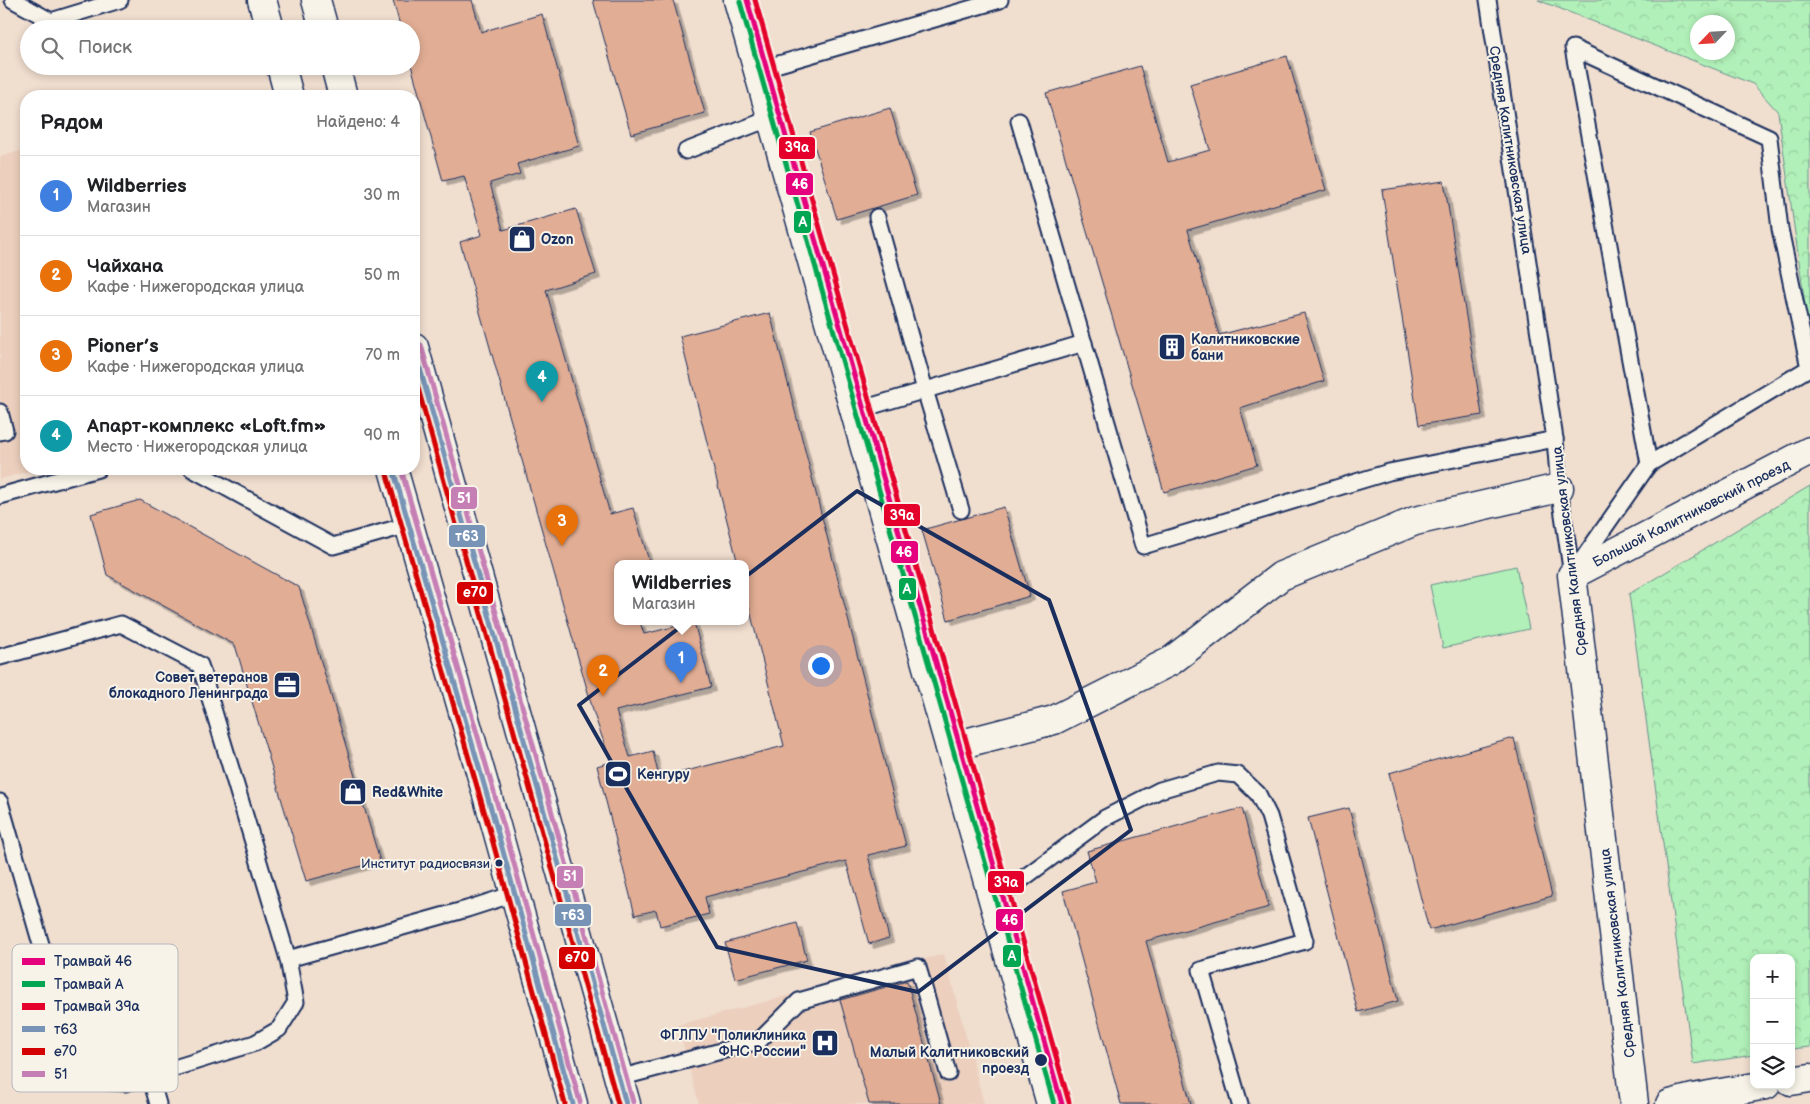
<!DOCTYPE html>
<html lang="ru">
<meta charset="utf-8">
<style>
:root{--surface:#fff;--page:#f6f6f6;--text:#202124;--muted:#757577;--line:#e0e0e0;--accent:#ea580c}
body{margin:0;font-family:"Balsamiq Sans",sans-serif;background:var(--page);color:var(--text)}
.controls{position:absolute;right:15px;bottom:15px;display:grid;overflow:hidden;border-radius:10px;box-shadow:0 2px 8px #0003}
.controls button{width:45px;height:45px;display:grid;place-items:center;padding:0;border:0;border-bottom:1px solid var(--line);background:var(--surface);color:var(--text);font:25px sans-serif}
.compass{position:absolute;left:1690px;top:15px;width:45px;height:45px;border-radius:50%;background:var(--surface);box-shadow:0 2px 8px #0003;rotate:245deg}
.you{position:absolute;left:820px;top:665px;width:18px;height:18px;margin:-12px;border:4px solid #fff;border-radius:50%;background:#1a73e8;box-shadow:0 0 0 8px #1a73e833}
.badge{display:grid;place-items:center;width:32px;height:32px;border-radius:50%;background:var(--accent);color:#fff;font-size:16px;font-weight:700}
.pin{position:absolute;translate:-50% -41px;filter:drop-shadow(0 1px 2px #0008)}
.pin::after{content:'';position:absolute;top:26px;width:18px;height:15px;background:inherit;clip-path:polygon(0 0,100% 0,50% 100%)}
.popup{position:absolute;left:614px;top:560px;width:135px;height:65px;box-sizing:border-box;display:grid;place-content:center;border-radius:10px;background:var(--surface);filter:drop-shadow(0 1px 4px #0005);font-size:16px;white-space:nowrap;color:var(--muted)}
.popup b{font-size:19px;color:var(--text)}
.popup::after{content:'';position:absolute;left:50%;top:100%;margin-left:-10px;border:10px solid transparent;border-top-color:var(--surface)}
.list{margin:0;padding:0;list-style:none}
h2{display:flex;justify-content:space-between;align-items:center;height:65px;margin:0;padding:0 20px;font-size:21px}
h2 small{font-size:16px;font-weight:400;color:var(--muted)}
.list li{display:grid;grid-template-columns:32px 1fr auto;gap:15px;align-items:center;box-sizing:border-box;height:80px;padding:0 20px;border-top:1px solid var(--line)}
.list b{display:block;font-size:19px;white-space:nowrap}
.list p{margin:0;font-size:16px;white-space:nowrap;color:var(--muted)}
.list em{font-size:16px;font-style:normal;color:var(--muted)}
.icon{flex:none;width:28px;height:28px;fill:none;stroke:currentColor;stroke-width:2;stroke-linecap:round;stroke-linejoin:round}
.map{position:relative;flex:none;width:1810px;height:1104px;overflow:hidden}
.search{position:absolute;background:var(--surface);box-shadow:0 2px 8px #0003;left:20px;top:20px;width:400px;height:55px;display:flex;align-items:center;gap:12px;box-sizing:border-box;padding:0 18px;border-radius:28px;color:var(--muted);font-size:19px}
.panel{position:absolute;background:var(--surface);box-shadow:0 2px 8px #0003;left:20px;top:90px;width:400px;height:385px;border-radius:20px}
.map>svg:first-child{display:block}
</style>
<div class="map">
<svg width="1810" height="1104" viewBox="0 0 1810 1104">
<defs>
<pattern id="park-crowns" width="20" height="18" patternUnits="userSpaceOnUse" patternTransform="scale(1.25)"><rect width="20" height="18" fill="#b1f0b8"/><path d="M2 6a3 3 0 1 1 6 0M12 15a3 3 0 1 1 6 0" fill="none" stroke="#98cea1"/></pattern>
<filter id="shadow"><feDropShadow dx="4.5" dy="4.5" stdDeviation="0" flood-color="#0004"/></filter>
</defs>
<rect width="100%" height="100%" fill="#f0decf"/>
<filter id="ink" filterUnits="userSpaceOnUse"><feTurbulence type="fractalNoise" baseFrequency=".02" numOctaves="2"/><feDisplacementMap in="SourceGraphic" scale="10" xChannelSelector="R" yChannelSelector="G"/><feConvolveMatrix kernelMatrix="1 2 1 2 8 2 1 2 1" color-interpolation-filters="sRGB"/></filter>
<g filter="url(#ink)">
<!-- built -->
<g fill="#eccfbd">
<path d="M26,149V469H38L0,479V157Z"/>
<path d="M944,954L984,1104H699L678,1025Z"/>
</g>
<!-- grass -->
<path fill="#b1f0b8" stroke="#66908b" d="M1516,566L1529,629L1443,648L1430,585Z"/>
<!-- park -->
<g fill="url(#park-crowns)" stroke="#66908b" fill-rule="evenodd">
<path d="M1538,0H1810V340L1778,112L1753,84ZM1698,22H1728V52H1698Z"/>
<path d="M1810,486V1047L1791,1049V958H1754V1055L1693,1064L1629,594Z"/>
</g>
<!-- building -->
<g fill="#e1ad94" stroke="#1b2f5e" filter="url(#shadow)">
<path d="M393,0H472L481,32L542,14L579,146L517,164L520,174L490,183L503,230L576,209L596,274L546,290L610,514L633,508L650,564H617V622H640L644,634L694,622L711,687L616,711L630,757L653,751L659,778L784,746L745,591V564H738L680,336L770,313L906,846L868,855L889,938L869,944L846,861L705,897L709,914L660,926L656,910L635,915L597,766L611,762L595,717L460,242L482,235L464,176L443,181L411,65V29H401Z"/>
<path d="M593,0H673L705,113L631,134Z"/>
<path d="M1287,56L1326,190L1188,230L1219,335L1304,313L1324,381L1240,408L1257,465L1164,492L1046,93L1140,66L1168,162L1210,150L1190,84Z"/>
<path d="M890,108L917,195L837,219L810,132Z"/>
<path d="M1444,181L1482,415L1419,425L1382,190Z"/>
<path d="M140,500L299,587L380,861L306,881L235,645L107,575L91,514Z"/>
<path d="M1004,507L1030,596L948,620L922,530Z"/>
<path d="M1514,738L1552,896L1429,930L1389,773Z"/>
<path d="M1242,808L1269,907L1146,941L1191,1104H1121L1063,891L1096,882L1087,851Z"/>
<path d="M1349,808L1398,1001L1358,1012L1308,818Z"/>
<path d="M797,923L807,960L735,979L725,943Z"/>
<path d="M907,981L941,1104H869L840,1000Z"/>
</g>
<g fill="none" stroke-linecap="round" stroke-linejoin="round">
<!-- lane casing -->
<g stroke="#1b2f5e" stroke-width="19">
<g id="lane">
<path d="M13,0L51,21L120,0"/>
<path d="M1488,0L1555,439L1559,488L1572,575"/>
<path d="M758,70L1000,0"/>
<path d="M1019,121L1143,546L1389,472L1555,439"/>
<path d="M686,151L771,118"/>
<path d="M877,217L925,390L961,510"/>
<path d="M855,411L1084,343"/>
<path d="M0,412L5,431L0,432"/>
<path d="M192,469L333,546L408,525"/>
<path d="M0,496L98,469"/>
<path d="M1577,567L1649,464L1809,368L1780,229L1769,138L1573,48L1649,464"/>
<path d="M0,657L121,624L200,665L288,959"/>
<path d="M0,802L80,1080L126,1083L255,1043L279,1029L296,1002L288,959L467,909L514,894"/>
<path d="M994,900L1105,818L1160,790L1218,773L1238,775L1258,794L1269,816L1305,941L1201,970L1240,1104"/>
<path d="M150,1076L158,1104"/>
<path d="M619,1078L759,1041L799,1001L918,967L948,1073"/>
</g>
</g>
<!-- street casing -->
<g stroke="#1b2f5e" stroke-width="31">
<g id="street">
<path d="M738,0L1051,1104"/>
<path d="M950,747L1054,720L1171,661L1281,576L1415,521L1559,488"/>
<path d="M1791,1081L1810,1078"/>
<path d="M1634,1104L1572,575L1810,451"/>
<path d="M1670,1104L1693,1098L1766,1085"/>
</g>
</g>
<!-- primary casing -->
<g stroke="#1b2f5e" stroke-width="31">
<g id="primary">
<path d="M262,0L270,29"/>
<path d="M316,0L324,29"/>
<path d="M281,66L289,96"/>
<path d="M335,66L343,96"/>
<path d="M414,347L626,1104"/>
<path d="M393,469L496,826L573,1104"/>
</g>
</g>
<!-- lane -->
<use href="#lane" stroke="#f7f3e8" stroke-width="15"/>
<!-- street -->
<use href="#street" stroke="#f7f3e8" stroke-width="28"/>
<!-- primary -->
<use href="#primary" stroke="#f7f3e8" stroke-width="28"/>
<!-- bus-1 casing -->
<g stroke="#f7f3e8" stroke-width="9">
<g id="bus-1">
<path d="M414,347L626,1104"/>
<path d="M393,469L496,826L573,1104"/>
</g>
</g>
<!-- bus-2 casing -->
<g stroke="#f7f3e8" stroke-width="9">
<g id="bus-2">
<path d="M414,374L618,1104"/>
<path d="M386,471L489,828L565,1104"/>
</g>
</g>
<!-- bus-3 casing -->
<g stroke="#f7f3e8" stroke-width="9">
<g id="bus-3">
<path d="M421,345L633,1102"/>
<path d="M401,469L503,824L580,1102"/>
</g>
</g>
<!-- bus-1 -->
<use href="#bus-1" stroke="#7794b7" stroke-width="5"/>
<!-- bus-2 -->
<use href="#bus-2" stroke="#d50100" stroke-width="5"/>
<!-- bus-3 -->
<use href="#bus-3" stroke="#c67fb5" stroke-width="5"/>
<!-- tram-1 casing -->
<g stroke="#f7f3e8" stroke-width="9">
<path id="tram-1" d="M747,0L1062,1104"/>
</g>
<!-- tram-2 casing -->
<g stroke="#f7f3e8" stroke-width="9">
<path id="tram-2" d="M740,2L1054,1104"/>
</g>
<!-- tram-3 casing -->
<g stroke="#f7f3e8" stroke-width="9">
<path id="tram-3" d="M755,0L1069,1102"/>
</g>
<!-- tram-1 -->
<use href="#tram-1" stroke="#e5007d" stroke-width="5"/>
<!-- tram-2 -->
<use href="#tram-2" stroke="#00a651" stroke-width="5"/>
<!-- tram-3 -->
<use href="#tram-3" stroke="#e4002b" stroke-width="5"/>
</g>
</g>
<!-- marked area -->
<path fill="none" stroke="#1b2f5e" stroke-width="4" stroke-linejoin="round" d="M857,491L1049,600L1131,830L918,992L717,947L579,705Z"/>
<!-- icons -->
<defs>
<g id="shop-square" transform="scale(1.4375)"><rect x="-9" y="-9" width="18" height="18" rx="4" fill="#1b2f5e" stroke="#f7f3e8"/><path d="M-5-2.5h2.3a2.7 3.5 0 0 1 5.4 0H5L5.5 6h-11ZM-1.5-2.5h3a1.5 2.3 0 0 0-3 0Z" fill="#fff"/></g>
<g id="building-square" transform="scale(1.4375)"><rect x="-9" y="-9" width="18" height="18" rx="4" fill="#1b2f5e" stroke="#f7f3e8"/><path d="M-4-6H4V6H1V3H-1V6H-4ZM-2.5-4.3h1.7v1.8h-1.7ZM.8-4.3h1.7v1.8H.8ZM-2.5-1h1.7V.8h-1.7ZM.8-1h1.7V.8H.8Z" fill="#fff"/></g>
<g id="office-square" transform="scale(1.4375)"><rect x="-9" y="-9" width="18" height="18" rx="4" fill="#1b2f5e" stroke="#f7f3e8"/><path d="M-6-3h4V-5.5h4V-3h4V5H-6ZM-1-4.5V-3h2v-1.5ZM-6 0V1H6V0Z" fill="#fff"/></g>
<g id="stadium-square" transform="scale(1.4375)"><rect x="-9" y="-9" width="18" height="18" rx="4" fill="#1b2f5e" stroke="#f7f3e8"/><path d="M0-5a6.5 5 0 1 0 0 10a6.5 5 0 1 0 0-10ZM-3.5-1.8h7v3.6h-7Z" fill="#fff"/></g>
<g id="hospital-square" transform="scale(1.4375)"><rect x="-9" y="-9" width="18" height="18" rx="4" fill="#1b2f5e" stroke="#f7f3e8"/><path d="M-5-5h3v3.5h4V-5h3V5h-3V1.5h-4V5h-3Z" fill="#fff"/></g>
</defs>
<g fill-rule="evenodd">
<use href="#shop-square" x="522" y="239"/>
<use href="#building-square" x="1172" y="347"/>
<use href="#office-square" x="287" y="685"/>
<use href="#stadium-square" x="618" y="774"/>
<use href="#shop-square" x="353" y="792"/>
<use href="#hospital-square" x="825" y="1043"/>
</g>
<!-- markers -->
<g fill="#1b2f5e" stroke="#f7f3e8" stroke-width="2">
<circle cx="499" cy="863" r="4.5"/>
<circle cx="1041" cy="1060" r="7"/>
</g>
<g text-anchor="middle" stroke-width="4" stroke-linejoin="round" paint-order="stroke">
<!-- bus labels -->
<g font-size="13" fill="#1b2f5e" stroke="#f7f3e8" text-anchor="end">
<text x="490" y="868">Институт радиосвязи</text>
</g>
<!-- street labels -->
<g font-size="14" fill="#1b2f5e" stroke="#f7f3e8">
<text transform="translate(1511 150) rotate(81)" y="5">Средняя Калитниковская улица</text>
<text transform="translate(1691 513) rotate(-27)" y="5">Большой Калитниковский проезд</text>
<text transform="translate(1569 551) rotate(-97)" y="5">Средняя Калитниковская улица</text>
<text transform="translate(1617 953) rotate(-97)" y="5">Средняя Калитниковская улица</text>
</g>
<!-- poi labels -->
<g font-size="14" font-weight="bold" fill="#1b2f5e" stroke="#f7f3e8" text-anchor="start">
<text x="541" y="244">Ozon</text>
<text x="1191" y="344">Калитниковские<tspan x="1191" dy="16">бани</tspan></text>
<text x="268" y="682" text-anchor="end">Совет ветеранов<tspan x="268" dy="16">блокадного Ленинграда</tspan></text>
<text x="637" y="779">Кенгуру</text>
<text x="372" y="797">Red&amp;White</text>
<text x="806" y="1040" text-anchor="end">ФГЛПУ "Поликлиника<tspan x="806" dy="16">ФНС России"</tspan></text>
</g>
<!-- stop labels -->
<g font-size="14" font-weight="bold" fill="#1b2f5e" stroke="#f7f3e8" text-anchor="end">
<text x="1029" y="1057">Малый Калитниковский<tspan x="1029" dy="16">проезд</tspan></text>
</g>
</g>
<!-- legend -->
<rect x="12" y="944" width="166" height="148" rx="8" fill="#f7f3e8" stroke="#b5b8bf" stroke-width="1"/>
<rect x="22" y="958" width="23" height="7" fill="#e5007d"/>
<rect x="22" y="981" width="23" height="6" fill="#00a651"/>
<rect x="22" y="1003" width="23" height="7" fill="#e4002b"/>
<rect x="22" y="1026" width="23" height="6" fill="#7794b7"/>
<rect x="22" y="1048" width="23" height="7" fill="#d50100"/>
<rect x="22" y="1071" width="23" height="6" fill="#c67fb5"/>
<g font-size="14" fill="#1b2f5e">
<text x="54" y="966">Трамвай 46</text>
<text x="54" y="989">Трамвай А</text>
<text x="54" y="1011">Трамвай 39а</text>
<text x="54" y="1034">т63</text>
<text x="54" y="1056">е70</text>
<text x="54" y="1079">51</text>
</g>
<g stroke="#f7f3e8" stroke-width="2">
<rect x="778" y="136" width="38" height="24" rx="5" fill="#e4002b"/>
<rect x="785" y="172" width="29" height="24" rx="5" fill="#e5007d"/>
<rect x="793" y="210" width="19" height="24" rx="5" fill="#00a651"/>
<rect x="450" y="486" width="28" height="24" rx="5" fill="#c67fb5"/>
<rect x="883" y="503" width="38" height="24" rx="5" fill="#e4002b"/>
<rect x="448" y="524" width="38" height="24" rx="5" fill="#7794b7"/>
<rect x="890" y="540" width="29" height="24" rx="5" fill="#e5007d"/>
<rect x="898" y="577" width="19" height="24" rx="5" fill="#00a651"/>
<rect x="456" y="581" width="38" height="24" rx="5" fill="#d50100"/>
<rect x="556" y="865" width="28" height="24" rx="5" fill="#c67fb5"/>
<rect x="987" y="870" width="38" height="24" rx="5" fill="#e4002b"/>
<rect x="554" y="903" width="38" height="24" rx="5" fill="#7794b7"/>
<rect x="995" y="908" width="29" height="24" rx="5" fill="#e5007d"/>
<rect x="1002" y="944" width="20" height="24" rx="5" fill="#00a651"/>
<rect x="558" y="946" width="38" height="24" rx="5" fill="#d50100"/>
</g>
<g font-size="14" text-anchor="middle" font-weight="bold" fill="#fff">
<text x="797" y="152">39а</text>
<text x="800" y="189">46</text>
<text x="803" y="227">А</text>
<text x="464" y="503">51</text>
<text x="902" y="520">39а</text>
<text x="467" y="541">т63</text>
<text x="904" y="557">46</text>
<text x="907" y="594">А</text>
<text x="475" y="597">е70</text>
<text x="570" y="881">51</text>
<text x="1006" y="887">39а</text>
<text x="573" y="920">т63</text>
<text x="1010" y="925">46</text>
<text x="1012" y="961">А</text>
<text x="577" y="962">е70</text>
</g>
</svg>
<div class="controls">
<button>+</button>
<button>−</button>
<button><svg class="icon" aria-label="layers" viewBox="0 0 24 24"><path d="M12 4l9 5-9 5-9-5zM3 14l9 5 9-5"/></svg></button>
</div>
<svg class="compass" viewBox="-18 -18 36 36"><path d="M0-13l5 13h-10z" fill="#e53935"/><path d="M0 13l5-13h-10z" fill="#757577"/></svg>
<div class="you"></div>
<div class="pin badge" style="left:681px;top:683px;background:#3f7fe0">1</div>
<div class="popup"><b>Wildberries</b>Магазин</div>
<div class="pin badge" style="left:603px;top:696px;background:#e8710a">2</div>
<div class="pin badge" style="left:562px;top:546px;background:#e8710a">3</div>
<div class="pin badge" style="left:542px;top:402px;background:#0f9aa8">4</div>
<div class="search"><svg class="icon" aria-label="search" viewBox="0 0 24 24"><circle cx="10" cy="10" r="6"/><path d="M15 15l6 6"/></svg>Поиск</div>
<section class="panel">
<h2>Рядом<small>Найдено: 4</small></h2>
<ul class="list">
<li><span class="badge" style="background:#3f7fe0">1</span><div><b>Wildberries</b><p>Магазин</p></div><em>30 m</em></li>
<li><span class="badge" style="background:#e8710a">2</span><div><b>Чайхана</b><p>Кафе · Нижегородская улица</p></div><em>50 m</em></li>
<li><span class="badge" style="background:#e8710a">3</span><div><b>Pioner’s</b><p>Кафе · Нижегородская улица</p></div><em>70 m</em></li>
<li><span class="badge" style="background:#0f9aa8">4</span><div><b>Апарт-комплекс «Loft.fm»</b><p>Место · Нижегородская улица</p></div><em>90 m</em></li>
</ul>
</section>
</div>
